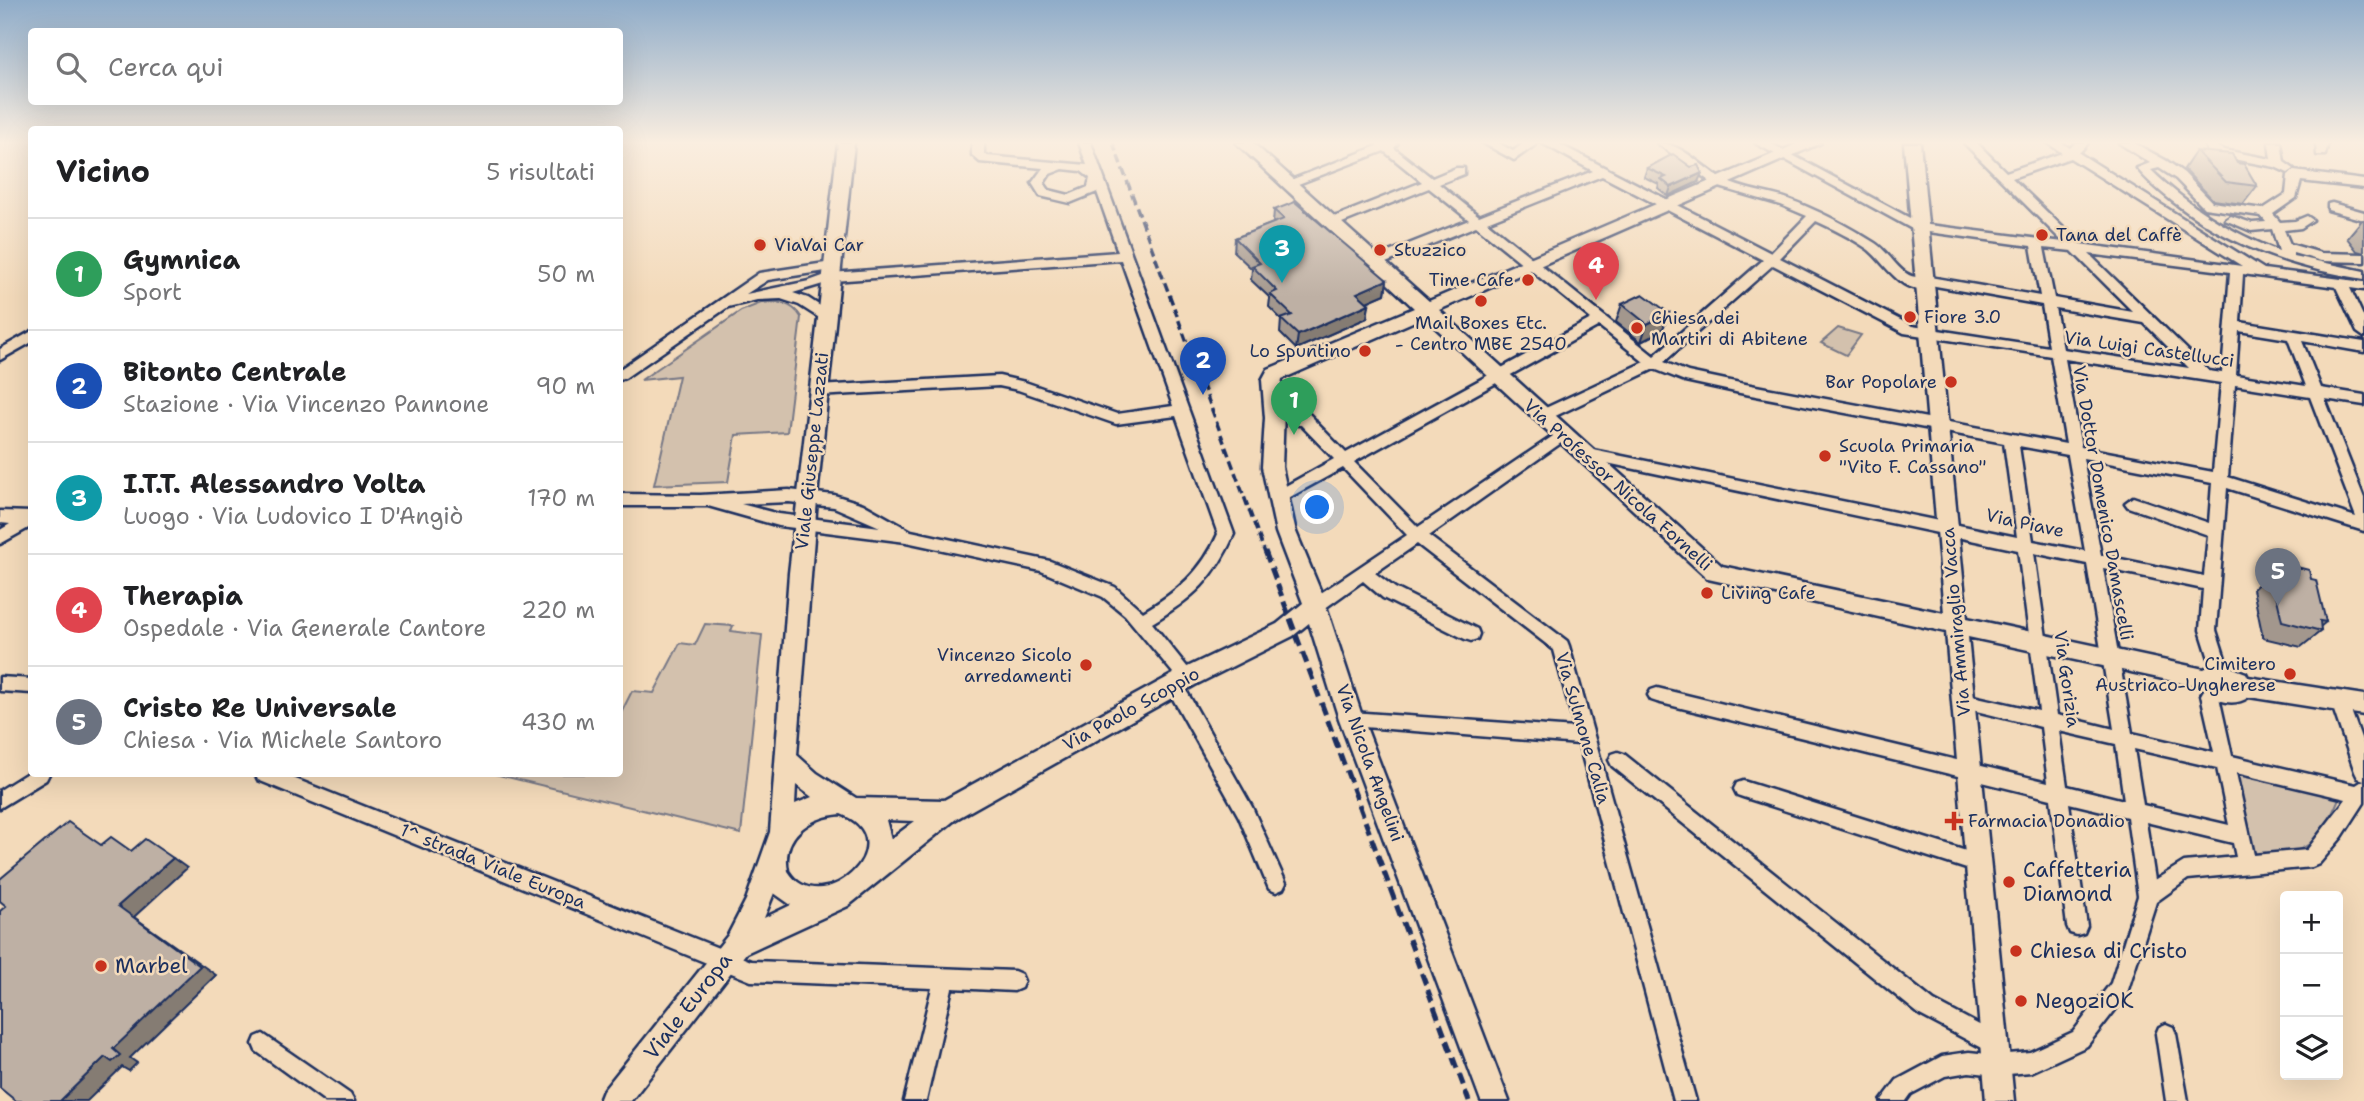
<!DOCTYPE html>
<html lang="it">
<meta charset="utf-8">
<style>
:root{--surface:#fff;--page:#f2f2f2;--text:#202124;--muted:#757577;--line:#e0e0e0;--accent:#c8321e}
body{margin:0;font-family:"Shantell Sans",sans-serif;background:var(--page);color:var(--text)}
.controls{position:absolute;right:21px;bottom:21px;display:grid;overflow:hidden;border-radius:7px;box-shadow:0 7px 28px #0002}
.controls button{width:63px;height:63px;display:grid;place-items:center;padding:0;border:0;border-bottom:2px solid var(--line);background:var(--surface);color:var(--text);font:35px sans-serif}
.you{position:absolute;left:1318px;top:508px;width:24px;height:24px;margin:-18px;border:5px solid #fff;border-radius:50%;background:#1a73e8;box-shadow:0 0 0 10px #1a73e833}
.badge{display:grid;place-items:center;width:46px;height:46px;border-radius:50%;background:var(--accent);color:#fff;font-size:23px;font-weight:700}
.pin{position:absolute;translate:-50% -58px;filter:drop-shadow(0 2px 4px #0008)}
.pin::after{content:'';position:absolute;top:37px;width:24px;height:21px;background:inherit;clip-path:polygon(0 0,100% 0,50% 100%)}
.list{margin:0;padding:0;list-style:none}
h2{display:flex;justify-content:space-between;align-items:center;height:91px;margin:0;padding:0 28px;font-size:30px}
h2 small{font-size:23px;font-weight:400;color:var(--muted)}
.list li{display:grid;grid-template-columns:46px 1fr auto;gap:21px;align-items:center;box-sizing:border-box;height:112px;padding:0 28px;border-top:2px solid var(--line)}
.list b{display:block;font-size:26px;white-space:nowrap}
.list p{margin:0;font-size:23px;white-space:nowrap;color:var(--muted)}
.list em{font-size:23px;font-style:normal;color:var(--muted)}
.icon{flex:none;width:38px;height:38px;fill:none;stroke:currentColor;stroke-width:2;stroke-linecap:round;stroke-linejoin:round}
.map{position:relative;flex:none;width:2364px;height:1101px;overflow:hidden}
.search{position:absolute;background:var(--surface);box-shadow:0 7px 28px #0002;left:28px;top:28px;width:595px;height:77px;display:flex;align-items:center;gap:18px;box-sizing:border-box;padding:0 24px;border-radius:7px;color:var(--muted);font-size:26px}
.panel{position:absolute;background:var(--surface);box-shadow:0 7px 28px #0002;left:28px;top:126px;width:595px;height:651px;border-radius:7px}
.map>svg:first-child{display:block}
</style>
<div class="map">
<svg width="2364" height="1101" viewBox="0 0 2364 1101">
<rect width="100%" height="100%" fill="#f3daba"/>
<filter id="ink" filterUnits="userSpaceOnUse"><feTurbulence type="fractalNoise" baseFrequency=".0143" numOctaves="2"/><feDisplacementMap in="SourceGraphic" scale="14" xChannelSelector="R" yChannelSelector="G"/><feConvolveMatrix kernelMatrix="1 2 1 2 8 2 1 2 1" color-interpolation-filters="sRGB"/></filter>
<g filter="url(#ink)">
<!-- green -->
<g fill="#d3c1ad" stroke="#777886" stroke-width="2">
<path d="M761,303C777,301 792,302 801,317L787,432L736,435L728,482L654,485L679,376L641,380L741,311Z"/>
<path d="M1838,328L1861,335L1846,355L1821,343Z"/>
<path d="M705,624L733,626L731,631L762,635L741,834L495,774H620V715L632,691L654,693L680,643L695,645Z"/>
<path d="M2234,771L2340,796C2319,846 2308,854 2254,857Z"/>
</g>
<g fill="none" stroke-linecap="round" stroke-linejoin="round">
<!-- street casing -->
<g stroke="#1b2f5e" stroke-width="5">
<g id="street">
<path d="M972,143H984V154L987,156L1087,165L1079,143H1091L1234,534C1215,579 1193,598 1152,623L1196,678L1193,683H1182L1252,807L1286,883L1283,889L1276,892L1269,889L1239,817L1168,690L1165,685L1168,680L1178,679L1125,615L1103,597L1041,571L906,542L779,526L708,506H620V494L700,495L789,490L834,495L863,504L911,531L1050,561L1115,587L1143,612C1177,592 1202,571 1218,534L1176,416L1116,424L1018,390L999,386L817,396L810,391L817,386L999,376L1025,382L1117,414L1173,406L1121,260L833,281L793,293L808,298L831,313V319H821L799,305L781,299L757,300L728,307L625,378L620,380V369L759,273L832,262L838,266L832,270L768,280L746,294L809,281L831,273L1118,252L1097,192L1070,203L1040,196L1032,183L1043,168L980,162L972,155ZM1063,169L1081,171L1090,178L1088,187L1069,195L1049,190L1044,183L1050,174ZM789,502L834,507L880,527L779,514L741,504Z"/>
<path d="M1375,143H1398L1394,148L1432,178L1456,168H1464V174L1439,184L1479,216L1593,171L1542,143H1557L1771,253L1807,216L1781,205L1716,186L1657,143C1682,143 1701,166 1722,179C1741,190 1768,192 1788,199C1818,210 1848,226 1875,243C1892,254 1903,283 1924,276L2040,296L2031,246L1914,230L1755,143H1770L1921,224L2063,242L1964,143H1977L2006,172L2062,153L2048,143H2062L2070,148L2075,143H2088L2079,153L2264,269L2364,282V290L2350,288L2364,318V337L2357,332L2336,287L2243,274L2240,322L2364,342V352L2302,341L2321,388L2364,395V405L2325,399L2364,498V531L2227,488L2216,630L2229,671L2227,676L2221,678L2215,676L2213,671L2200,630L2203,589L2103,568L2132,733L2214,752L2201,695C2206,686 2213,679 2223,683L2226,688L2219,697L2232,756L2356,785L2364,780L2358,778L2355,772L2331,702L2334,697L2340,695L2346,697L2364,746V803L2342,837L2319,864L2312,867L2188,879L2156,902L2126,996L2087,1046L2031,1072L1997,1075L1969,1072L1945,1076L1911,1094L1906,1101H1881L1897,1080L1942,1056L1969,1052L1997,1055L2030,1052L2073,1032L2111,983L2138,896L2127,817L2069,803L2087,926L2084,933L2077,935L2070,933L2067,926L2051,799L1657,702L1651,700L1648,695L1651,690L1657,688L2048,782L2041,727L1964,708L1958,706L1955,701L1958,696L1964,694L2039,711L2018,550L1583,458L1576,453L1583,448L2017,537L2004,443L1740,393L1685,381L1654,369L1547,420H1537L1535,416L1537,412L1644,362L1599,326L1354,462L1418,527L1559,432L1564,431L1571,436L1429,536L1567,641L1569,646L1696,1101H1674L1579,744L1351,726L1345,724L1342,719L1345,714L1351,712L1575,728L1554,650L1417,544L1375,573L1395,588L1477,629L1479,634L1477,639L1471,641L1465,639L1383,598L1363,581L1321,611H1309L1307,606L1309,601L1407,535L1343,468L1283,501H1273L1270,497L1273,493L1334,459L1300,424L1298,420L1300,416H1310L1346,453L1591,319L1476,226L1381,265H1371V259L1469,220L1429,188L1337,225H1329V219L1422,182L1384,151L1293,186H1285L1283,183L1377,146ZM2070,158L2242,266L2080,244L2012,178ZM1602,176L1763,260L1654,356L1487,222ZM1816,221C1833,229 1854,239 1869,250C1885,263 1905,300 1930,285L2042,305L2049,347L1912,326L1780,258ZM2044,248L2072,251L2133,312L2054,298ZM2089,254L2230,272L2222,373L2209,371ZM1773,265L1904,333L2051,356L2066,444L1740,383L1688,372L1664,362ZM2055,308L2144,323L2189,368L2063,349ZM2239,331L2288,339L2306,386L2236,375ZM2065,359L2221,383L2213,472L2081,447ZM2235,385L2310,397L2356,517L2228,477ZM2019,446L2068,455L2085,551L2033,541ZM2083,458L2212,483L2209,523L2133,497L2125,503L2128,507L2208,535L2204,576L2101,555ZM2034,553L2087,564L2114,729L2057,715ZM2059,731L2116,744L2124,800L2067,786ZM2134,749L2217,768L2229,825L2143,805ZM2236,773L2346,799L2307,850L2254,855ZM2146,822L2233,843L2236,857L2184,862L2155,880Z"/>
<path d="M1483,143H1498L1513,151L1524,143H1538L1514,160Z"/>
<path d="M2119,143H2134L2167,161L2184,173L2212,202L2263,209L2286,194L2288,175L2294,171L2364,180V188L2301,181L2296,198L2273,214L2280,222L2295,221L2307,216L2313,220L2301,228L2284,230L2290,244L2321,253L2364,254V262L2321,261L2293,253V256L2364,271V279C2293,268 2229,246 2172,201C2160,191 2147,181 2137,168L2150,163ZM2159,168L2176,179L2204,208L2261,216L2266,222L2252,223L2231,216L2225,220L2251,231L2272,229L2279,251C2231,233 2188,206 2151,170Z"/>
<path d="M2204,143H2216L2217,147L2224,150L2271,159L2269,143H2281L2284,162L2294,169L2288,173L2275,167L2217,156L2208,152Z"/>
<path d="M2316,143H2328L2325,155H2317Z"/>
<path d="M2332,203L2364,212V220L2328,210V204Z"/>
<path d="M32,331V342L0,360V349Z"/>
<path d="M0,511L32,512V526L0,544V530L10,524L0,523Z"/>
<path d="M0,677L32,679V693L0,691Z"/>
<path d="M1618,752L1624,754L1934,1001L2002,1037L2005,1044L2002,1051L1995,1054L1988,1051L1920,1015L1612,766L1609,760L1612,754Z"/>
<path d="M32,770V774H49L46,780L0,808V790Z"/>
<path d="M255,774H283L751,961L1014,971L1021,974L1024,981L1021,988L1014,991L952,988L926,1101H904L932,988L751,981L258,780Z"/>
<path d="M1743,781L1979,855L1986,858L1988,864L1986,870L1979,873L1743,797L1737,795L1734,789L1737,783Z"/>
<path d="M2166,1024L2173,1027L2176,1034L2188,1101H2166L2156,1034L2159,1027Z"/>
<path d="M263,1034L350,1094L354,1101H325L256,1051L253,1044L256,1037Z"/>
</g>
</g>
<!-- secondary casing -->
<g stroke="#1b2f5e" stroke-width="5">
<path id="secondary" d="M838,143H854L818,487L797,755L817,773L856,798L944,800L1179,671L1277,624L1303,603L1276,532L1262,467L1265,418L1262,380L1268,369L1414,308L1236,143H1253L1429,301L1799,143H1821L1439,310L1722,566L1944,613L1904,143H1920L1967,618L2204,669L2217,662L2246,673L2248,677L2364,695V715L2249,697C2234,707 2216,703 2205,688L1968,637L2014,1101H1986L1946,632L1708,579L1424,317L1282,379L1281,385L1315,420L1312,425H1298L1284,410L1282,467L1296,532L1323,597L1363,719L1509,1101H1481L1339,719L1309,623L1293,636L1195,685L956,819L848,906L746,953L631,1101H599L603,1091L728,935L746,900L770,832L789,573ZM796,785L812,797L795,804ZM841,814C910,841 821,924 788,871C781,836 809,817 841,814ZM886,820L915,821L891,839ZM774,893L791,905L764,918Z"/>
</g>
<!-- street -->
<use href="#street" fill="#f3daba" fill-rule="evenodd"/>
<!-- secondary -->
<use href="#secondary" fill="#f3daba" fill-rule="evenodd"/>
<!-- rail-far1 -->
<path stroke="#1b2f5e" stroke-width="3.5" stroke-dasharray="9 4.5" stroke-linecap="butt" d="M1113,143L1265,553"/>
<!-- rail -->
<path stroke="#1b2f5e" stroke-width="5" stroke-dasharray="12 6" stroke-linecap="butt" d="M1265,551L1469,1101"/>
</g>
<!-- wall -->
<g fill="#a3978d" stroke="#1b2f5e" stroke-width="2">
<path d="M2196,151L2237,163L2257,186L2243,204L2213,200L2184,169Z"/>
<path d="M1647,168L1698,182L1668,196L1658,188L1659,184L1644,177Z"/>
<path d="M1274,210L1387,280L1385,294L1366,302L1369,304L1367,318L1296,349L1280,333L1281,319L1269,307L1270,298L1251,280L1252,269L1234,252L1235,238L1273,223Z"/>
<path d="M2362,220H2364V253L2357,251L2347,238Z"/>
<path d="M1622,304L1669,313L1662,331L1641,342L1616,322Z"/>
<path d="M2281,563L2311,579L2326,622L2320,627L2321,631L2301,647L2263,638L2253,589Z"/>
</g>
<!-- shaded-wall -->
<g fill="#857b73" stroke="#1b2f5e" stroke-width="2">
<path d="M1702,173L1698,182L1668,196L1671,187Z"/>
<path d="M1387,280L1385,294L1355,307L1357,293Z"/>
<path d="M1369,304L1367,318L1296,349L1298,335Z"/>
<path d="M1669,313L1662,331L1641,342L1647,324Z"/>
<path d="M173,858L187,868L134,917L216,975L130,1058L137,1063L129,1071L122,1067L87,1101H60L113,1049L118,906Z"/>
</g>
<!-- building -->
<g fill="#beb0a4" stroke="#1b2f5e" stroke-width="2">
<path d="M2196,151L2232,154L2237,163L2244,164L2257,186L2226,182Z"/>
<path d="M1673,154L1691,167L1698,165L1702,173L1671,187L1661,179L1666,177L1647,168Z"/>
<path d="M1295,202L1387,280L1357,293L1369,304L1298,335L1281,319L1292,315L1270,294L1277,291L1252,266L1260,263L1235,238L1284,219L1274,210Z"/>
<path d="M1643,294L1669,313L1647,324L1622,304Z"/>
<path d="M2281,563L2309,570L2311,579L2316,580L2326,622L2320,621L2321,631L2282,621L2271,572L2283,574Z"/>
<path d="M68,822L101,845L111,837L131,851L145,839L173,858L118,906L200,966L113,1049L120,1055L112,1062L105,1057L60,1101H16L0,1088V911L6,906L0,901V879Z"/>
</g>
</g>
<!-- sky -->
<linearGradient id="sky" x2="0" y2="1"><stop stop-color="#8facc9"/><stop offset="0.48" stop-color="#faeee0"/><stop offset="1" stop-color="#faeee0" stop-opacity="0"/></linearGradient>
<rect width="2364" height="297" fill="url(#sky)"/>
<!-- markers -->
<g fill="#c8321e" stroke="#f3daba" stroke-width="2.5">
<circle cx="2042" cy="235" r="7"/>
<circle cx="760" cy="245" r="7"/>
<circle cx="1380" cy="250" r="7"/>
<circle cx="1528" cy="280" r="7"/>
<circle cx="1481" cy="301" r="7"/>
<circle cx="1910" cy="317" r="7"/>
<circle cx="1637" cy="328" r="7"/>
<circle cx="1365" cy="351" r="7"/>
<circle cx="1951" cy="382" r="7"/>
<circle cx="1825" cy="456" r="7"/>
<circle cx="1707" cy="593" r="7"/>
<circle cx="1086" cy="665" r="7"/>
<circle cx="2290" cy="674" r="7"/>
<path d="M1950.5 810.5h7v7h7v7h-7v7h-7v-7h-7v-7h7z"/>
<circle cx="2009" cy="882" r="7"/>
<circle cx="2016" cy="951" r="7"/>
<circle cx="101" cy="966" r="7"/>
<circle cx="2021" cy="1001" r="7"/>
</g>
<g text-anchor="middle" stroke-width="5" stroke-linejoin="round" paint-order="stroke">
<!-- poi labels -->
<g font-size="18" fill="#1b2f5e" stroke="#f3daba" text-anchor="start">
<text x="2056" y="241">Tana del Caffè</text>
<text x="774" y="251">ViaVai Car</text>
<text x="1394" y="256">Stuzzico</text>
<text x="1514" y="286" text-anchor="end">Time Cafe</text>
<text x="1924" y="323">Fiore 3.0</text>
<text x="1651" y="324">Chiesa dei<tspan x="1651" dy="21">Martiri di Abitene</tspan></text>
<text x="1481" y="329" text-anchor="middle">Mail Boxes Etc.<tspan x="1481" dy="21">- Centro MBE 2540</tspan></text>
<text x="1351" y="357" text-anchor="end">Lo Spuntino</text>
<text x="1937" y="388" text-anchor="end">Bar Popolare</text>
<text x="1839" y="452">Scuola Primaria<tspan x="1839" dy="21">"Vito F. Cassano"</tspan></text>
<text x="1721" y="599">Living Cafe</text>
<text x="1072" y="661" text-anchor="end">Vincenzo Sicolo<tspan x="1072" dy="21">arredamenti</tspan></text>
<text x="2276" y="670" text-anchor="end">Cimitero<tspan x="2276" dy="21">Austriaco-Ungherese</tspan></text>
<text x="1968" y="827">Farmacia Donadio</text>
</g>
<!-- street labels -->
<g font-size="18" fill="#1b2f5e" stroke="#f3daba">
<text transform="translate(2149 349) rotate(8)" y="6">Via Luigi Castellucci</text>
<text transform="translate(812 451) rotate(-84)" y="6">Viale Giuseppe Lazzati</text>
<text transform="translate(1618 485) rotate(42)" y="6">Via Professor Nicola Fornelli</text>
<text transform="translate(2103 503) rotate(80)" y="6">Via Dottor Domenico Damascelli</text>
<text transform="translate(2025 523) rotate(12)" y="6">Via Piave</text>
<text transform="translate(1956 622) rotate(-95)" y="6">Via Ammiraglio Vacca</text>
<text transform="translate(2067 679) rotate(82)" y="6">Via Gorizia</text>
<text transform="translate(1131 709) rotate(-29)" y="6">Via Paolo Scoppio</text>
<text transform="translate(1583 728) rotate(74)" y="6">Via Sulmone Calia</text>
<text transform="translate(1370 763) rotate(70)" y="6">Via Nicola Angelini</text>
<text transform="translate(493 866) rotate(22)" y="6">1^ strada Viale Europa</text>
</g>
<!-- near-poi labels -->
<g font-size="21" fill="#1b2f5e" stroke="#f3daba" text-anchor="start">
<text x="2023" y="877">Caffetteria<tspan x="2023" dy="24">Diamond</tspan></text>
<text x="2030" y="958">Chiesa di Cristo</text>
<text x="115" y="973">Marbel</text>
<text x="2035" y="1008">NegoziOK</text>
</g>
<!-- near-street labels -->
<g font-size="21" fill="#1b2f5e" stroke="#f3daba">
<text transform="translate(688 1006) rotate(-52)" y="7">Viale Europa</text>
</g>
</g>
</svg>
<div class="controls">
<button>+</button>
<button>−</button>
<button><svg class="icon" aria-label="layers" viewBox="0 0 24 24"><path d="M12 4l9 5-9 5-9-5zM3 14l9 5 9-5"/></svg></button>
</div>
<div class="you"></div>
<div class="pin badge" style="left:1294px;top:435px;background:#2e9e5b">1</div>
<div class="pin badge" style="left:1203px;top:395px;background:#1a4fb4">2</div>
<div class="pin badge" style="left:1282px;top:283px;background:#0f9aa8">3</div>
<div class="pin badge" style="left:1596px;top:300px;background:#e0444e">4</div>
<div class="pin badge" style="left:2278px;top:606px;background:#6b7280">5</div>
<div class="search"><svg class="icon" aria-label="search" viewBox="0 0 24 24"><circle cx="10" cy="10" r="6"/><path d="M15 15l6 6"/></svg>Cerca qui</div>
<section class="panel">
<h2>Vicino<small>5 risultati</small></h2>
<ul class="list">
<li><span class="badge" style="background:#2e9e5b">1</span><div><b>Gymnica</b><p>Sport</p></div><em>50 m</em></li>
<li><span class="badge" style="background:#1a4fb4">2</span><div><b>Bitonto Centrale</b><p>Stazione · Via Vincenzo Pannone</p></div><em>90 m</em></li>
<li><span class="badge" style="background:#0f9aa8">3</span><div><b>I.T.T. Alessandro Volta</b><p>Luogo · Via Ludovico I D'Angiò</p></div><em>170 m</em></li>
<li><span class="badge" style="background:#e0444e">4</span><div><b>Therapia</b><p>Ospedale · Via Generale Cantore</p></div><em>220 m</em></li>
<li><span class="badge" style="background:#6b7280">5</span><div><b>Cristo Re Universale</b><p>Chiesa · Via Michele Santoro</p></div><em>430 m</em></li>
</ul>
</section>
</div>
